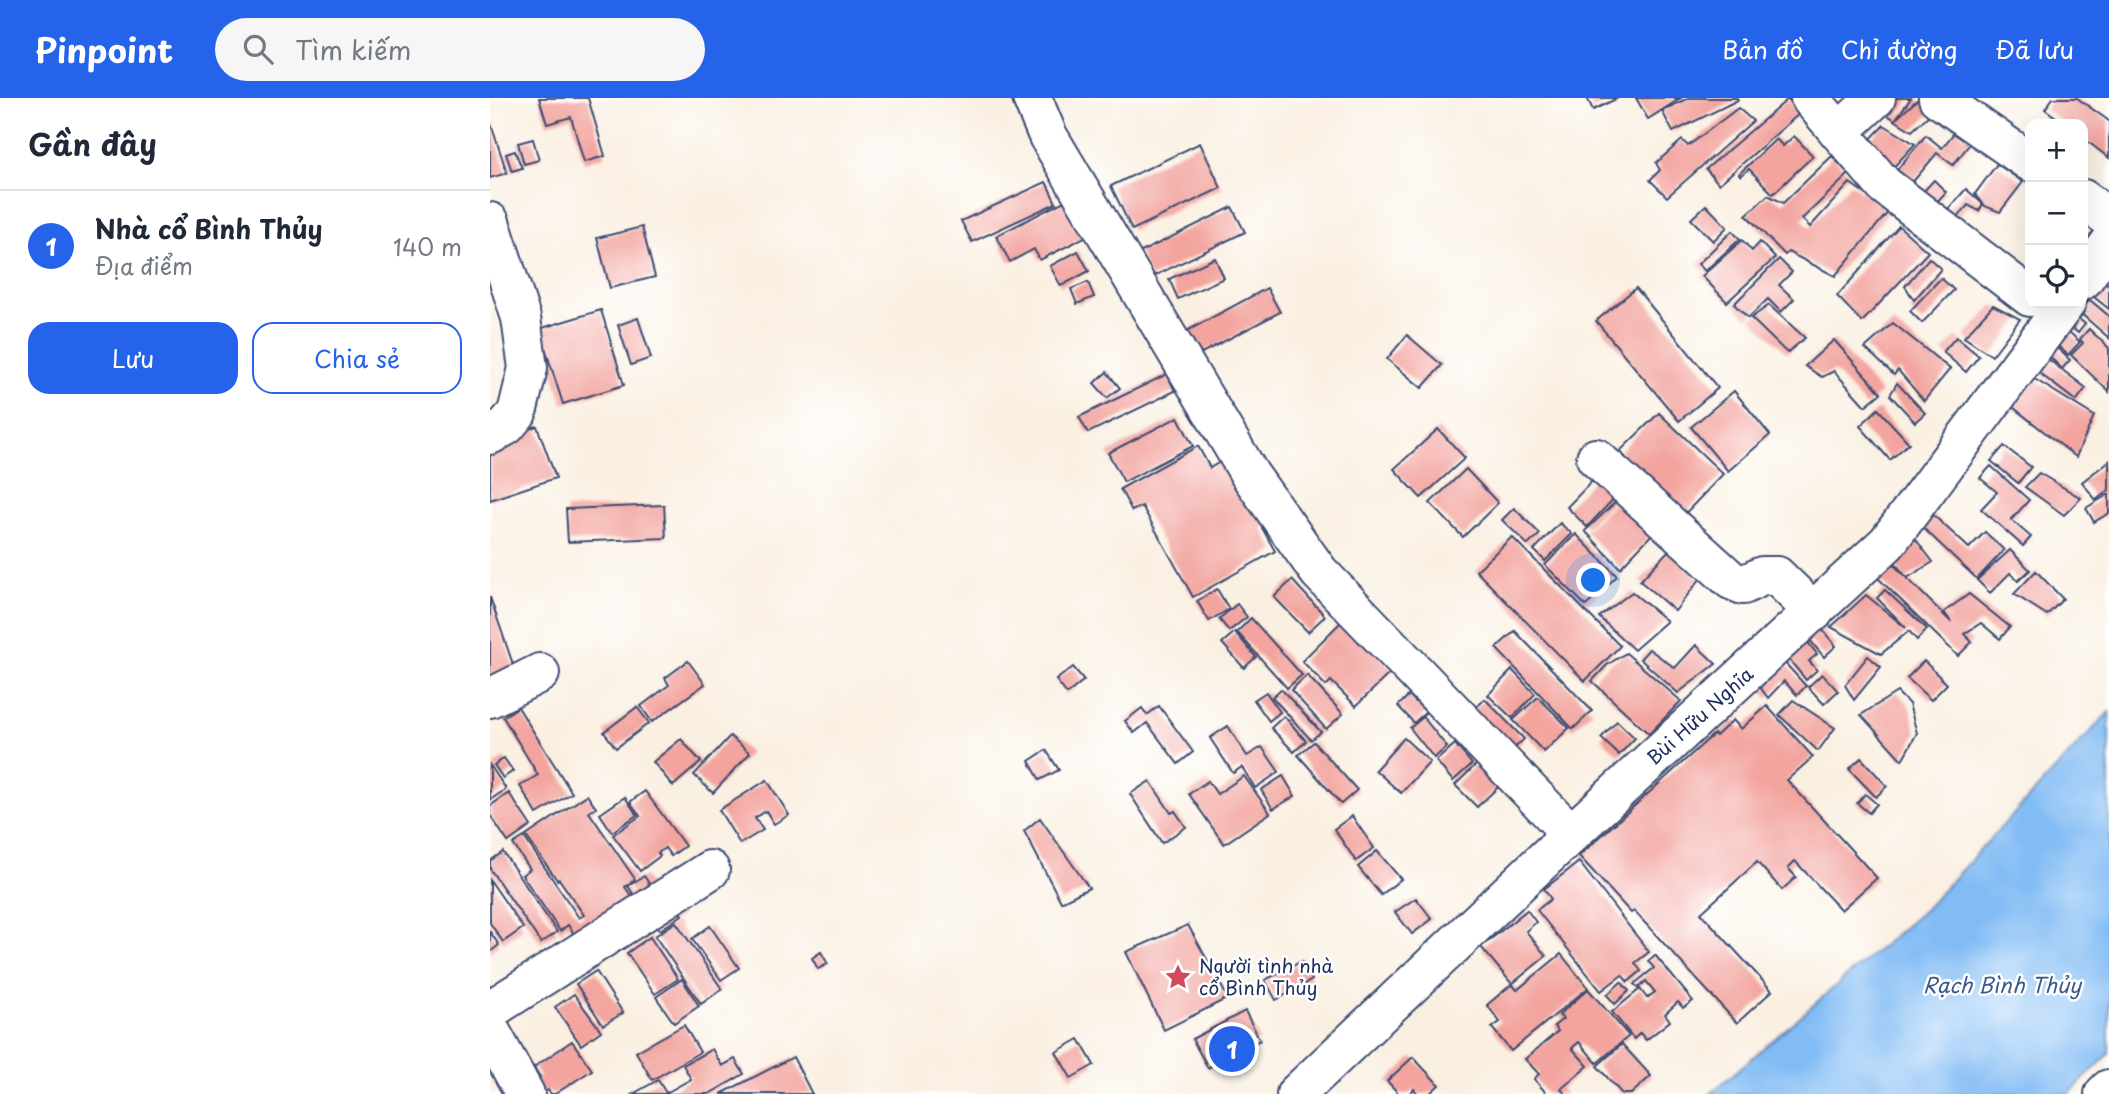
<!DOCTYPE html>
<html lang="vi">
<meta charset="utf-8">
<style>
:root{--surface:#fff;--page:#f6f6f7;--text:#1f2937;--muted:#747a83;--line:#e0e1e3;--accent:#2563eb}
body{margin:0;font-family:"Playpen Sans",sans-serif;background:var(--page);color:var(--text)}
.controls{position:absolute;right:21px;top:21px;display:grid;overflow:hidden;border-radius:14px;box-shadow:0 7px 28px #0002}
.controls button{width:63px;height:63px;display:grid;place-items:center;padding:0;border:0;border-bottom:2px solid var(--line);background:var(--surface);color:var(--text);font:35px sans-serif}
.you{position:absolute;left:1104px;top:483px;width:24px;height:24px;margin:-18px;border:5px solid #fff;border-radius:50%;background:#1a73e8;box-shadow:0 0 0 10px #1a73e833}
.badge{display:grid;place-items:center;width:46px;height:46px;border-radius:50%;background:var(--accent);color:#fff;font-size:23px;font-weight:700}
.pin{position:absolute;translate:-50% -50%;border:4px solid #fff;box-shadow:0 2px 7px #0006}
.list{margin:0;padding:0;list-style:none}
h2{display:flex;justify-content:space-between;align-items:center;height:91px;margin:0;padding:0 28px;font-size:30px}
h2 small{font-size:23px;font-weight:400;color:var(--muted)}
.list li{display:grid;grid-template-columns:46px 1fr auto;gap:21px;align-items:center;box-sizing:border-box;height:112px;padding:0 28px;border-top:2px solid var(--line)}
.list b{display:block;font-size:26px;white-space:nowrap}
.list p{margin:0;font-size:23px;white-space:nowrap;color:var(--muted)}
.list em{font-size:23px;font-style:normal;color:var(--muted)}
.actions{display:flex;gap:14px;padding:21px 28px}
.actions a{flex:1;padding:16px 0;border:2px solid var(--accent);border-radius:21px;text-align:center;font-size:24px;color:var(--accent)}
.actions .main{background:var(--accent);color:#fff}
.icon{flex:none;width:38px;height:38px;fill:none;stroke:currentColor;stroke-width:2;stroke-linecap:round;stroke-linejoin:round}
.map{position:relative;flex:none;width:1619px;height:996px;overflow:hidden}
header{display:flex;align-items:center;gap:42px;box-sizing:border-box;height:98px;padding:0 35px;background:var(--accent);color:#fff}
header strong{font-size:33px}
nav{display:flex;gap:38px;margin-inline-start:auto;font-size:24px}
.search{width:490px;height:63px;background:var(--page);display:flex;align-items:center;gap:18px;box-sizing:border-box;padding:0 24px;border-radius:38px;color:var(--muted);font-size:26px}
main{display:flex}
aside{flex:1;background:var(--surface)}
.map>svg:first-child{display:block}
</style>
<header>
<strong>Pinpoint</strong>
<div class="search"><svg class="icon" aria-label="search" viewBox="0 0 24 24"><circle cx="10" cy="10" r="6"/><path d="M15 15l6 6"/></svg>Tìm kiếm</div>
<nav><a>Bản đồ</a><a>Chỉ đường</a><a>Đã lưu</a></nav>
</header>
<main>
<aside>
<h2>Gần đây<small></small></h2>
<ul class="list">
<li><span class="badge">1</span><div><b>Nhà cổ Bình Thủy</b><p>Địa điểm</p></div><em>140 m</em></li>
</ul>
<div class="actions"><a class="main">Lưu</a><a>Chia sẻ</a></div>
</aside>
<div class="map">
<svg width="1619" height="996" viewBox="0 0 1619 996">
<rect width="100%" height="100%" fill="#fff"/>
<filter id="ink" filterUnits="userSpaceOnUse"><feTurbulence type="fractalNoise" baseFrequency=".0143" numOctaves="2"/><feDisplacementMap in="SourceGraphic" scale="14" xChannelSelector="R" yChannelSelector="G"/><feConvolveMatrix kernelMatrix="1 2 1 2 8 2 1 2 1" color-interpolation-filters="sRGB"/></filter>
<filter id="wash" filterUnits="userSpaceOnUse"><feTurbulence type="fractalNoise" baseFrequency=".00686" numOctaves="4" result="noise"/><feDisplacementMap in="SourceGraphic" scale="28" xChannelSelector="R" yChannelSelector="G"/><feGaussianBlur stdDeviation="1.57" result="paint"/><feColorMatrix in="noise" values="0 0 0 0 0 0 0 0 0 0 0 0 0 0 0 0 0 1.4 0 .05"/><feComposite in="paint" operator="in"/></filter>
<g filter="url(#wash)">
<rect width="100%" height="100%" fill="#faf0e2"/>
<!-- water -->
<path fill="#82bcf4" stroke="#4e76a9" stroke-width="2" d="M1619,614V956L1579,996H1220L1434,812Z"/>
<g id="blocks">
<!-- building -->
<g fill="#f3a49f">
<path d="M49,0H98L115,58L94,64L81,19L57,26Z"/>
<path d="M1097,0H1128L1103,12Z"/>
<path d="M1146,0H1191L1158,21Z"/>
<path d="M1198,0H1247L1248,2L1183,34L1172,13Z"/>
<path d="M1396,0H1421L1405,22L1388,10Z"/>
<path d="M1563,0H1587L1619,23V60L1593,40V26H1575L1555,11Z"/>
<path d="M1298,1L1310,15L1229,86L1216,71Z"/>
<path d="M1428,1L1441,15L1422,33L1405,22Z"/>
<path d="M1248,10L1263,23L1177,99L1160,82L1170,72L1166,65L1192,42L1198,48Z"/>
<path d="M0,23L17,75L0,80Z"/>
<path d="M1394,27L1425,46L1399,74L1373,49Z"/>
<path d="M1467,31L1482,43L1463,67L1447,55L1416,92L1401,79L1436,37L1452,50Z"/>
<path d="M1304,38L1323,58L1283,96L1259,71L1251,78L1249,76L1286,41L1293,48Z"/>
<path d="M43,41L49,62L34,66L28,45Z"/>
<path d="M710,45L731,90L642,132L621,88Z"/>
<path d="M25,53L32,70L22,73L16,56Z"/>
<path d="M1342,58L1359,76L1312,121L1320,129L1360,85L1399,113L1345,178L1298,154L1295,157L1256,117L1278,97L1293,105Z"/>
<path d="M1507,66L1533,84L1510,114L1495,108L1485,96Z"/>
<path d="M1444,82L1456,94L1445,106L1433,94Z"/>
<path d="M556,84L566,105L482,144L471,123Z"/>
<path d="M1476,91L1493,106L1489,113L1478,107L1461,127L1451,119Z"/>
<path d="M580,100L599,137L550,162L544,151L520,164L506,138Z"/>
<path d="M1216,107L1237,129L1223,143L1201,121Z"/>
<path d="M742,109L755,134L660,180L649,155Z"/>
<path d="M1409,128L1438,154L1372,224L1347,198Z"/>
<path d="M152,129L165,179L120,190L107,140Z"/>
<path d="M1242,133L1250,141L1215,173L1208,166Z"/>
<path d="M1252,142L1262,153L1270,144L1285,160L1237,204L1212,178Z"/>
<path d="M588,153L599,173L571,188L560,168Z"/>
<path d="M725,160L734,180L688,201L679,181Z"/>
<path d="M1439,160L1451,171L1424,202L1415,188Z"/>
<path d="M1289,161L1302,174L1289,187L1304,201L1291,214L1278,201L1258,220L1244,206Z"/>
<path d="M1451,180L1464,192L1432,225L1420,213Z"/>
<path d="M1611,180L1619,187V211L1599,195Z"/>
<path d="M598,184L604,199L587,206L581,191Z"/>
<path d="M777,190L790,214L708,257L695,234Z"/>
<path d="M1146,190L1228,290L1189,323L1106,223Z"/>
<path d="M1600,202L1619,218V240L1589,214Z"/>
<path d="M1279,207L1315,240L1297,255L1261,220Z"/>
<path d="M1503,207L1530,221L1502,258L1474,239Z"/>
<path d="M111,212L134,287L73,306L49,231Z"/>
<path d="M1579,213L1595,226L1588,235L1572,221Z"/>
<path d="M148,220L161,260L141,267L128,227Z"/>
<path d="M1403,225L1460,271L1434,303L1408,272L1404,277L1375,250Z"/>
<path d="M1569,225L1590,244L1578,257L1557,238Z"/>
<path d="M1599,231L1619,250V294L1581,257L1593,245L1590,241Z"/>
<path d="M917,237L952,267L932,290L897,261Z"/>
<path d="M1466,239L1489,258L1476,274L1453,254Z"/>
<path d="M1344,242L1391,295L1375,308L1344,273L1332,279L1315,268Z"/>
<path d="M1563,246L1580,262L1572,271L1555,254Z"/>
<path d="M1554,258L1596,290L1586,303L1544,271Z"/>
<path d="M617,274L630,290L617,300L604,285Z"/>
<path d="M677,276L685,293L598,335L589,319Z"/>
<path d="M1538,277L1604,318L1586,359L1519,306Z"/>
<path d="M1407,285L1435,315L1425,324L1400,297Z"/>
<path d="M1244,293L1280,337L1238,373L1201,329Z"/>
<path d="M1388,311L1419,345L1400,362L1370,328Z"/>
<path d="M1169,315L1233,376L1188,423L1130,353Z"/>
<path d="M688,319L703,348L634,384L618,355Z"/>
<path d="M47,328L66,380L0,402V344Z"/>
<path d="M948,331L975,360L931,400L904,371Z"/>
<path d="M708,348L720,370L733,362L781,425L772,430L785,453L703,499L652,408L642,413L630,391Z"/>
<path d="M1514,348L1541,369L1528,385L1501,363Z"/>
<path d="M1619,363V392L1606,402L1592,384Z"/>
<path d="M1501,368L1539,402L1521,422L1541,439L1533,448L1491,411L1507,394L1490,380Z"/>
<path d="M976,371L1008,405L973,439L940,405Z"/>
<path d="M1549,375L1591,400L1574,417L1535,389Z"/>
<path d="M1108,377L1131,393L1097,429L1077,409Z"/>
<path d="M1135,395L1167,431L1130,470L1095,433Z"/>
<path d="M1619,396V415L1604,424L1596,410Z"/>
<path d="M174,407L176,440L78,444L76,411Z"/>
<path d="M1024,410L1050,436L1038,447L1012,422Z"/>
<path d="M1440,414L1479,450L1495,434L1514,452L1487,481L1429,426Z"/>
<path d="M1070,425L1082,436L1055,463L1044,452Z"/>
<path d="M1086,436L1127,478L1096,508L1055,467Z"/>
<path d="M1022,439L1130,548L1095,583L986,473Z"/>
<path d="M1424,439L1443,464L1417,480L1397,456Z"/>
<path d="M1180,451L1210,481L1185,513L1150,483Z"/>
<path d="M1520,452L1540,472L1528,483L1520,475L1500,495L1487,482Z"/>
<path d="M1401,464L1461,524L1454,514L1479,496L1520,529L1510,541L1491,525L1474,536L1482,544L1468,558L1386,478Z"/>
<path d="M1546,473L1573,501L1557,517L1524,496Z"/>
<path d="M802,482L835,518L818,534L784,499Z"/>
<path d="M727,491L739,511L719,523L707,503Z"/>
<path d="M1395,492L1437,531L1427,542L1419,533L1391,556L1341,529L1376,497L1416,530L1387,500Z"/>
<path d="M1142,494L1177,523L1144,552L1109,519Z"/>
<path d="M0,499L28,581L0,590Z"/>
<path d="M747,506L757,519L739,533L729,521Z"/>
<path d="M761,520L812,577L797,590L747,534Z"/>
<path d="M853,522L903,572L866,608L841,583L836,588L812,563Z"/>
<path d="M1330,529L1346,548L1334,559L1317,539Z"/>
<path d="M1025,533L1102,613L1083,631L1006,550Z"/>
<path d="M745,534L766,559L754,570L732,545Z"/>
<path d="M1316,542L1327,556L1319,563L1327,572L1316,582L1296,558Z"/>
<path d="M1206,547L1226,566L1188,595L1150,561L1159,551L1185,570Z"/>
<path d="M1136,555L1191,603L1159,636L1102,583L1117,567Z"/>
<path d="M1378,558L1391,569L1364,602L1355,587Z"/>
<path d="M198,563L215,586L162,624L151,608L179,587L175,580Z"/>
<path d="M1434,563L1457,586L1441,602L1417,580Z"/>
<path d="M1295,565L1316,588L1307,597L1294,583L1278,600L1270,589Z"/>
<path d="M583,569L594,582L577,596L566,582Z"/>
<path d="M1022,572L1045,596L1022,620L998,597Z"/>
<path d="M1332,576L1348,593L1334,606L1318,589Z"/>
<path d="M817,577L853,616L836,631L801,592Z"/>
<path d="M791,591L831,634L821,642L782,599Z"/>
<path d="M776,594L790,614L779,623L764,602Z"/>
<path d="M1407,594L1419,606L1427,635L1412,662L1371,617Z"/>
<path d="M919,597L936,614L924,625L908,608Z"/>
<path d="M1048,599L1079,630L1054,654L1023,622Z"/>
<path d="M995,601L1034,641L1014,660L975,620Z"/>
<path d="M1303,602L1345,630L1328,653L1289,617Z"/>
<path d="M669,608L703,654L688,666L657,625L644,635L635,623L652,610L657,617Z"/>
<path d="M1277,608L1323,659L1297,682L1387,780L1351,812L1305,763L1298,770L1306,779L1292,792L1267,764L1211,815L1282,893L1247,925L1144,813L1141,815L1089,758L1224,636L1226,638L1243,622L1251,631Z"/>
<path d="M28,609L82,695L47,716L30,688L48,677L13,619Z"/>
<path d="M147,609L159,625L126,650L114,634Z"/>
<path d="M794,618L816,643L804,654L781,630Z"/>
<path d="M933,619L957,649L944,660L920,630Z"/>
<path d="M1127,623L1145,640L1129,657L1111,640Z"/>
<path d="M738,628L757,658L772,649L789,674L765,690L752,669L743,675L720,640Z"/>
<path d="M240,638L260,655L223,695L204,677Z"/>
<path d="M914,640L940,664L911,695L885,672Z"/>
<path d="M191,641L211,664L183,688L163,664Z"/>
<path d="M824,644L867,692L851,706L808,657Z"/>
<path d="M965,646L982,666L963,683L946,663Z"/>
<path d="M556,652L569,672L550,682L539,663Z"/>
<path d="M998,655L1021,677L987,709L965,687Z"/>
<path d="M14,660L23,673L13,680L4,667Z"/>
<path d="M1371,660L1397,688L1386,699L1359,671Z"/>
<path d="M0,667L16,691L0,702Z"/>
<path d="M754,678L780,715L734,746L699,696L718,683L727,696Z"/>
<path d="M793,678L805,698L783,711L771,692Z"/>
<path d="M277,682L299,717L284,726L276,713L265,720L273,732L250,746L229,712Z"/>
<path d="M660,683L681,715L685,713L696,729L672,745L640,696Z"/>
<path d="M155,693L195,748L181,758L175,750L168,755L170,758L150,773L123,737L150,718L140,704Z"/>
<path d="M19,695L41,728L18,744L0,717V708Z"/>
<path d="M1375,696L1387,706L1379,715L1367,705Z"/>
<path d="M97,697L106,710L99,714L145,781L135,789L153,815L90,845L78,827L70,833L32,777L40,771L23,746L34,739L89,820L94,817L69,781L67,782L36,738Z"/>
<path d="M135,699L147,717L122,734L110,716Z"/>
<path d="M862,718L884,750L866,763L844,731Z"/>
<path d="M550,720L599,790L571,804L534,733Z"/>
<path d="M887,753L911,781L891,797L868,769Z"/>
<path d="M13,754L67,834L51,845L0,771V763Z"/>
<path d="M1089,764L1159,854L1145,865L1151,873L1138,884L1132,877L1111,893L1047,812L1061,801L1054,791Z"/>
<path d="M154,778L163,791L147,802L138,788Z"/>
<path d="M0,782L33,830L13,844L0,825Z"/>
<path d="M181,800L192,817L170,832L159,816Z"/>
<path d="M926,800L942,821L922,836L905,814Z"/>
<path d="M1037,812L1046,824L1036,833L1056,858L1022,886L991,849Z"/>
<path d="M186,824L232,891L211,906L165,838Z"/>
<path d="M698,827L738,900L674,932L636,854Z"/>
<path d="M220,828L249,870L231,882L202,841Z"/>
<path d="M0,834L9,847L0,854Z"/>
<path d="M160,839L188,881L165,896L137,855Z"/>
<path d="M331,854L338,866L328,871L322,860Z"/>
<path d="M1071,856L1098,890L1021,953L1002,930L1010,924L997,907L1022,886L1027,892Z"/>
<path d="M1165,857L1203,903L1193,910L1188,904L1175,916L1180,923L1156,942L1150,935L1144,941L1122,914L1150,891L1157,900L1165,894L1156,883L1148,890L1144,886L1164,870L1158,863Z"/>
<path d="M812,863L822,882L786,902L775,882Z"/>
<path d="M106,873L133,915L113,927L86,886Z"/>
<path d="M192,881L209,908L184,925L166,899Z"/>
<path d="M1131,884L1139,893L1125,906L1117,897Z"/>
<path d="M1098,891L1139,938L1107,965L1089,944L1082,950L1098,968L1071,991L1076,996H1057L1044,981L1049,976L1035,961L1068,933L1064,928L1073,921L1069,917Z"/>
<path d="M84,896L111,933L91,947L65,909Z"/>
<path d="M755,913L770,942L718,970L702,941Z"/>
<path d="M194,927L210,954L162,982L146,954Z"/>
<path d="M589,941L604,967L581,980L566,954Z"/>
<path d="M82,943L102,972L65,996H61L58,992L52,996L42,984L50,979L44,969Z"/>
<path d="M1132,946L1161,978L1141,996H1132L1107,968Z"/>
<path d="M222,951L232,968L245,961L254,976L219,996H143L168,982L176,995L201,981L193,967Z"/>
<path d="M303,959L322,996H231Z"/>
<path d="M923,959L949,987L939,996H928L924,991L919,996H909L897,983Z"/>
</g>
</g>
</g>
<g filter="url(#ink)">
<use href="#blocks" fill-opacity="0" stroke="#3c4c72" stroke-width="2"/>
<g fill="none" stroke-linecap="round" stroke-linejoin="round">
<!-- minor casing -->
<g stroke="#3c4c72" stroke-width="42">
<g id="minor">
<path d="M542,0L558,38L760,377L829,474L1081,736"/>
<path d="M1320,0L1394,87L1540,199"/>
<path d="M1448,0L1540,64"/>
<path d="M1349,34L1386,0"/>
<path d="M1593,101L1619,120"/>
<path d="M0,124L31,220L38,270L27,315L16,328L0,337"/>
<path d="M1593,182L1619,146"/>
<path d="M1106,360L1241,482L1253,487L1272,478H1287L1324,514"/>
<path d="M0,600L50,575"/>
<path d="M0,912L220,772"/>
<path d="M0,932L35,996"/>
<path d="M806,996L1081,736L1397,445L1576,205"/>
<path d="M1614,996L1619,991"/>
</g>
</g>
<!-- minor -->
<use href="#minor" stroke="#fff" stroke-width="38"/>
</g>
</g>
<!-- icons -->
<defs>
<g id="sight-bare" transform="scale(2.1)"><path d="M0-6L1.8-2.2L6-1.7L2.9 1.2L3.7 5.4L0 3.3L-3.7 5.4L-2.9 1.2L-6-1.7L-1.8-2.2Z" fill="#d1495b" stroke="#fff" stroke-width="2.5" paint-order="stroke"/></g>
</defs>
<g fill-rule="evenodd">
<use href="#sight-bare" x="688" y="879"/>
</g>
<g text-anchor="middle" stroke-width="5" stroke-linejoin="round" paint-order="stroke">
<!-- street labels -->
<g font-size="19" fill="#1b2f5e" stroke="#fff">
<text transform="translate(1210 618) rotate(-42)" y="7">Bùi Hữu Nghĩa</text>
</g>
<!-- poi labels -->
<g font-size="19" fill="#1b2f5e" stroke="#fff" text-anchor="start">
<text x="709" y="875">Người tình nhà<tspan x="709" dy="22">cổ Bình Thủy</tspan></text>
</g>
<!-- water labels -->
<g font-size="21" font-style="italic" fill="#3a598b" stroke="#fff">
<text x="1512" y="895">Rạch Bình Thủy</text>
</g>
</g>
</svg>
<div class="controls">
<button>+</button>
<button>−</button>
<button><svg class="icon" aria-label="locate" viewBox="0 0 24 24"><circle cx="12" cy="12" r="6"/><path d="M12 2v4M12 18v4M2 12h4M18 12h4"/></svg></button>
</div>
<div class="you"></div>
<div class="pin badge" style="left:742px;top:951px">1</div>
</div>
</main>
